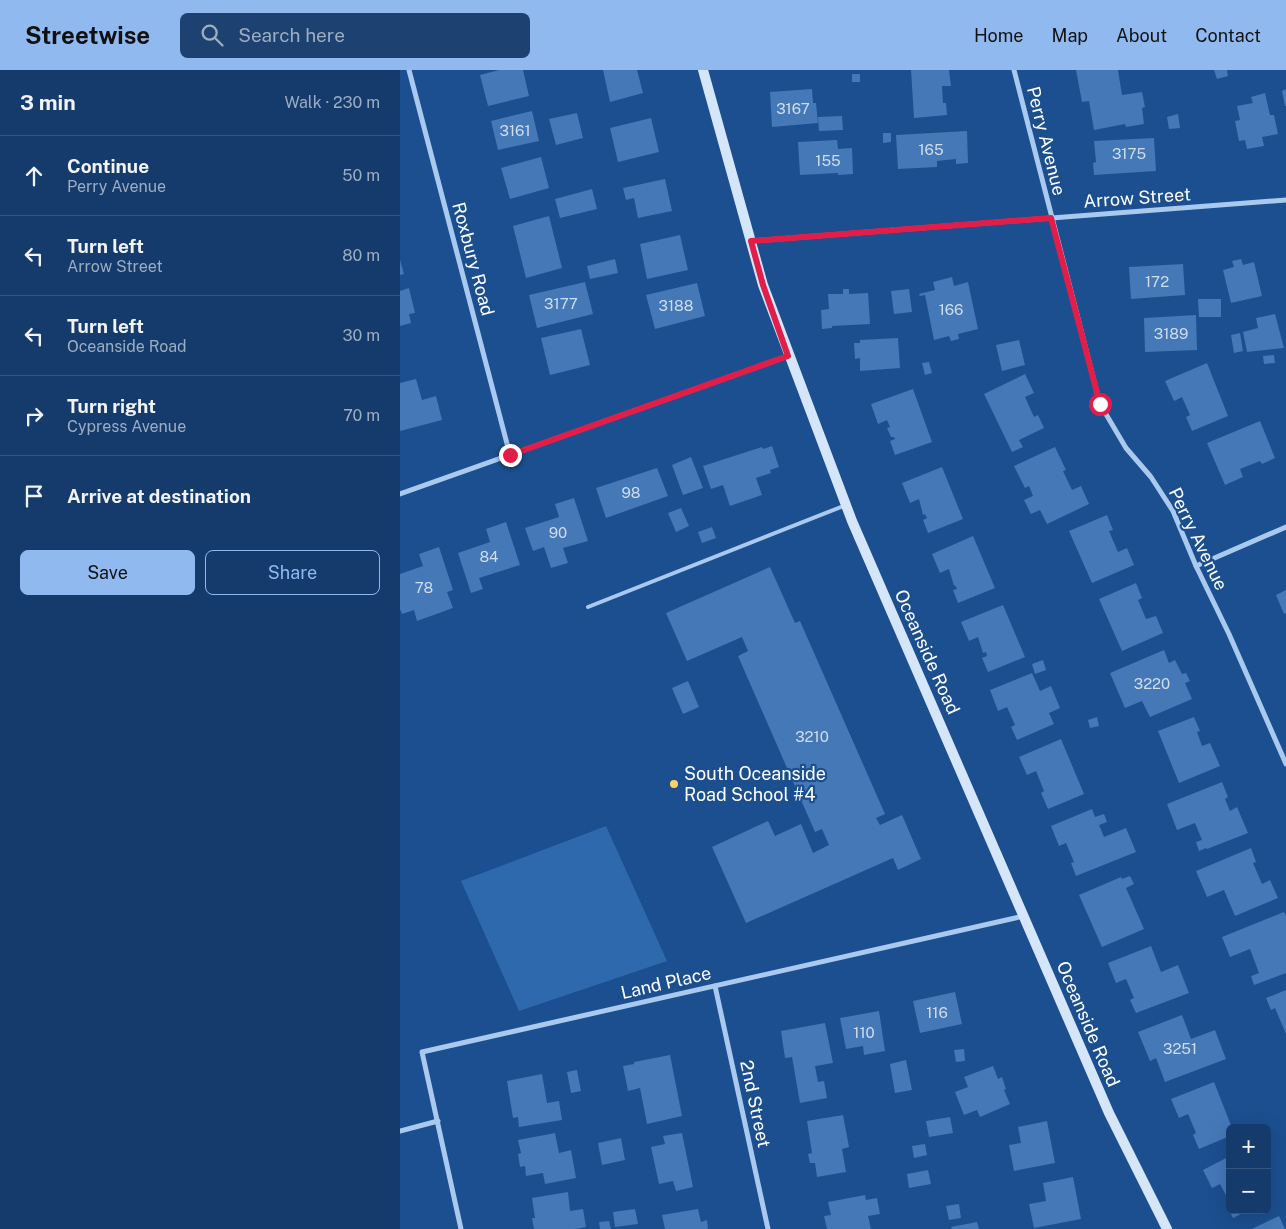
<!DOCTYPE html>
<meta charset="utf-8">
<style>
:root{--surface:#143b6b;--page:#1d4271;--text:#f1f3f6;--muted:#9dadc1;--line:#33557e;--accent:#90b9f0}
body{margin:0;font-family:"Public Sans",sans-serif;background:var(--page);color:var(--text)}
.controls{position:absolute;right:15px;bottom:15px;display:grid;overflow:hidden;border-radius:8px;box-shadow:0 5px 20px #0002}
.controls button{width:45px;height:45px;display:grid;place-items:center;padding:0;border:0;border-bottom:1px solid var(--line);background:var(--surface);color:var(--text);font:25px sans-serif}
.stop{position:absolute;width:15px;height:15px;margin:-11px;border:4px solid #e11d48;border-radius:50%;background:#fff}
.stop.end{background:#e11d48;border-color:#fff;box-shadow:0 1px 5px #0008}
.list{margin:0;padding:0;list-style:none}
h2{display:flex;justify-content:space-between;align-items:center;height:65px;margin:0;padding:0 20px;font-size:21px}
h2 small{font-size:16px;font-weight:400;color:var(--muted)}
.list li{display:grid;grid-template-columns:32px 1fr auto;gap:15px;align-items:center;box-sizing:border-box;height:80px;padding:0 20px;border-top:1px solid var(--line)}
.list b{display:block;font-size:19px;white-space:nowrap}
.list p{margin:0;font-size:16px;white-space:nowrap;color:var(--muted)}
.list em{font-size:16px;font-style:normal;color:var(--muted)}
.actions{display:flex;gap:10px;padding:15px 20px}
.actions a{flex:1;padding:11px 0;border:1px solid var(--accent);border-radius:8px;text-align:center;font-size:18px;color:var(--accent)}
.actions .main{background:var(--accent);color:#111}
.icon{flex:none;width:28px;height:28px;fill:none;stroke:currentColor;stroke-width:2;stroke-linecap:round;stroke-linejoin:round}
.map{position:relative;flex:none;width:886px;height:1159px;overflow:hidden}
header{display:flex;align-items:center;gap:30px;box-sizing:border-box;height:70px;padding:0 25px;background:var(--accent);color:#111}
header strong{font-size:24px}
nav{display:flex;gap:28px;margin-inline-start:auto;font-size:18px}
.search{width:350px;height:45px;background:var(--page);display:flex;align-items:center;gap:12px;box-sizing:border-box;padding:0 18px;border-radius:8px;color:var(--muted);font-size:19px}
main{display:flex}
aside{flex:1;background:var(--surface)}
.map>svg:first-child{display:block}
</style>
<header>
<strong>Streetwise</strong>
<div class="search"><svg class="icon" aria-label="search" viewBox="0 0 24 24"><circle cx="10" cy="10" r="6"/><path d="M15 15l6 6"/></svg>Search here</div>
<nav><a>Home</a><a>Map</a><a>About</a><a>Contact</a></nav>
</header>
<main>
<aside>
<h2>3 min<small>Walk · 230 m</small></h2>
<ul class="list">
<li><svg class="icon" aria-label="ahead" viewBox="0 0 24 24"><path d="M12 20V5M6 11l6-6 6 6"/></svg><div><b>Continue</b><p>Perry Avenue</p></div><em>50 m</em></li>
<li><svg class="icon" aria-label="left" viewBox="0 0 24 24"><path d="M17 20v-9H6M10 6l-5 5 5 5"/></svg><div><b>Turn left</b><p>Arrow Street</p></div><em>80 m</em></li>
<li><svg class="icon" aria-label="left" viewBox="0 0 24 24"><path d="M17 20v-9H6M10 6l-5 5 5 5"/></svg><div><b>Turn left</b><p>Oceanside Road</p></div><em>30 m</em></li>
<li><svg class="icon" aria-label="right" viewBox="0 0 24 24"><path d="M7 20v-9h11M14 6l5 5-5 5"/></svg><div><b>Turn right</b><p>Cypress Avenue</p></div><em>70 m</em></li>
<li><svg class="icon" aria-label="arrive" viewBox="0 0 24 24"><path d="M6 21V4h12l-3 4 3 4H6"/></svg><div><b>Arrive at destination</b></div></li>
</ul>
<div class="actions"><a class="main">Save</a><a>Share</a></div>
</aside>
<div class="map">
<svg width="886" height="1159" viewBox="0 0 886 1159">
<rect width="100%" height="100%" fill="#1b4f8f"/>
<!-- green -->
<path fill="#2e69ad" d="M206,756L267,891L119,941L61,811Z"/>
<!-- building -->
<g fill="#4478b7">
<path d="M99,0H123L129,26L88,36L80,5Z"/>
<path d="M203,0H237L243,23L210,32Z"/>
<path d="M511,0H549L551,16H542L543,33H546L547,45L514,48Z"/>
<path d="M676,0H718L722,25L742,22L745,37L742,38L744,54L726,57L725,54L694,60L689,31L682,32Z"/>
<path d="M814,0H827L828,6L817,9Z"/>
<rect x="452" y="4" width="8" height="8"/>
<path d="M412,19L413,33H416L418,53L372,57L370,22Z"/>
<path d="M886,19V36H885L882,21Z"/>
<path d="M865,23L870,45H874L878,64L862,67L864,76L847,79L845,70L839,71L835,51L840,50L837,36L853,33L851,27Z"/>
<path d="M132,41L139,71L98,80L91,51Z"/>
<path d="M177,43L183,68L156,75L149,49Z"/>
<path d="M778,44L780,58L769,59L767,47Z"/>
<path d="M442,46L443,60L419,61L418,47Z"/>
<path d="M251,48L259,82L218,92L210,58Z"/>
<path d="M567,61L568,93L556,94V89L537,91V97L498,99L496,65Z"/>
<path d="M483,63H491V72L483,73Z"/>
<path d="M754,68L756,101L694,105L693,93L696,92L694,71Z"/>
<path d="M437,70L438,79L452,78L453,104L438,105V103L400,105L398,72Z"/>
<path d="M141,87L149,118L110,129L101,98Z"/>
<path d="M265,109L272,141L238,148L234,128L226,130L223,118Z"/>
<path d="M192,119L197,139L160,148L155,129Z"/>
<path d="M149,146L162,198L126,208L113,156Z"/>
<path d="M280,165L288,200L247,209L240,174Z"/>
<path d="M215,189L218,203L190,209L187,196Z"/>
<path d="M841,189L843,195L854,192L862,226L831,233L823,200L834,197L832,191Z"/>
<path d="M0,190L4,204L0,205Z"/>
<path d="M783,194L785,225L731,229L729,197Z"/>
<path d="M552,207L554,216L568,212L578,259L558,264L559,269L551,271L549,266L534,270L525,225L520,226L519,224L535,220L533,212Z"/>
<path d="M185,212L193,244L137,258L129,225Z"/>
<path d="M297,213L305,246L255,259L246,225Z"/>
<path d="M9,218L15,243L9,244L11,253L0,256V221Z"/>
<path d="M443,219H449V224L468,223L470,254L432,256V258L422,259L421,240L429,239L428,224H443Z"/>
<path d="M509,219L512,242L494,244L491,221Z"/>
<path d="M798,229H821V247H799Z"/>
<path d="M875,244L884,278L847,282L843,262L858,258L856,248Z"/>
<path d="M796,245L797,280L745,282L744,248Z"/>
<path d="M181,259L190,295L150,305L141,268Z"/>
<path d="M840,263L843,281L834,283L831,265Z"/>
<path d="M498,268L500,298L460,301V288L455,289L454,273H460V270Z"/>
<path d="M619,270L625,295L602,301L596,275Z"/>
<path d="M874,285L875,293L864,294L863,286Z"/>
<path d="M529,292L532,303L525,305L522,293Z"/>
<path d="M807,293L828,346L792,361L786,347L790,345L782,327L774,331L765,311Z"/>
<path d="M625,304L634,323L625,327L634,347L638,345L644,358L619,370L623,377L612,382L584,324Z"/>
<path d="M16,309L22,330L36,326L42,350L0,361V313Z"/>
<path d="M513,319L532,372L495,385L490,371L495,369L494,367H491L487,358L490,357L487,350L478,354L471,334Z"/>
<path d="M860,351L875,388L862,394L860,391L840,399L843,407L825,415L807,373Z"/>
<path d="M372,376L379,397L370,400L371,403L356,408L362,425L330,436L323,415L311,419L303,396L362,377L363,379Z"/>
<path d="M655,377L666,400L663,401L672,420L681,416L689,434L647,454L640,440L631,444L624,430L633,426L629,416L625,418L614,396Z"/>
<path d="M291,387L303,418L283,425L272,395Z"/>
<path d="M542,397L563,449L528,463L523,450L527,448L525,444L523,445L519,429L510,433L502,413Z"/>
<path d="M257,398L268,426L206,448L196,418Z"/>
<path d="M174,428L188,471L163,478L168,493L151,498L144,477L133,481L125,458L159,447L155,434Z"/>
<path d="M281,438L289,456L276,462L268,443Z"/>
<path d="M707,445L713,460L709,461L718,482L727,478L734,495L692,513L669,461Z"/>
<path d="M106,452L120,495L79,508L83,519L71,523L58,483L90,472L86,459Z"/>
<path d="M312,457L316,468L302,473L298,462Z"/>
<path d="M573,466L595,518L558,533L553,520L557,519L555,515L554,516L549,499L540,503L532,484Z"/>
<path d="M39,477L53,520L47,522L53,538L17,551L14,540L2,544L0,539V504L23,496L19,484Z"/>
<path d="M370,497L395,553L400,551L485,744L476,748L480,755L502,745L521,789L498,800L493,788L346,853L312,777L368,751L375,766L401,754L413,783L429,775L422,759L415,762L338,586L348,581L342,567L287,591L266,543Z"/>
<path d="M736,513L742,528L738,530L746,549L756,546L763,563L722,581L699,529Z"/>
<path d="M886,520V543L884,544L876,525Z"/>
<path d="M603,535L625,587L588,602L582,588L587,586L586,582L583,583L578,567L569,571L561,552Z"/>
<path d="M764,580L769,593L775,590L782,604L786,603L790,611L785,613L792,629L750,647L742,631L725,638L710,603Z"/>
<path d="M643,590L646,600L635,604L632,594Z"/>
<path d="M632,603L640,621L651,616L660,638L649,643L654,654L617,670L611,657L615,655L607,637L598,641L590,620Z"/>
<path d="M288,611L299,637L283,644L272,618Z"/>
<path d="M697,647L699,656L690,658L688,650Z"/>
<path d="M794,647L800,661L797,662L802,676L810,673L820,696L779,713L758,661Z"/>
<path d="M661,669L684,724L648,739L641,723L644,721L636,701L627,705L619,687Z"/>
<path d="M822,712L828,727L825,729L830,741L837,737L848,763L807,779L806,778L799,781L796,772L802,770L795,753L777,760L767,734Z"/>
<path d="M692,739L695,747L704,744L707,752L699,755L704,767L726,758L736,782L676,806L671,793L674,792L666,773L659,776L651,756Z"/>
<path d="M851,778L856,792L853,793L862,814L870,810L878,828L835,846L824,820L807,827L796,801Z"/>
<path d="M730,806L734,814L726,818L744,859L702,877L679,825L721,807L722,809Z"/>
<path d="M884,842L886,846V903L854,915L851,906L859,903L850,879L830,887L822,867Z"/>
<path d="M751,876L761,902L778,895L789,923L736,943L730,930L734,928L726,909L716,913L708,893Z"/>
<path d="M886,920V964L875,938L871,940L866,928Z"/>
<path d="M555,922L562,954L520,963L513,931Z"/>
<path d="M479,941L485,981L464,985L463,976L446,979L440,948Z"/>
<path d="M782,945L791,969L815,960L826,989L765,1012L756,988L750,991L738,962Z"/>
<path d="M425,953L433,993L415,996L418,1012L424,1011L427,1028L400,1033L392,987L385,988L381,961Z"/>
<path d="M564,979L565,991L556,992L554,980Z"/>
<path d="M270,985L282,1046L247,1054L240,1018L228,1021L223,996L234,994V992Z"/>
<path d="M506,990L512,1020L495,1023L490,994Z"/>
<path d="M593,996L598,1009L602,1007L606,1019L604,1020L610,1034L580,1047L577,1040L564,1045L555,1022L568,1017L564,1007Z"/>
<path d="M177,1000L181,1021L171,1023L167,1002Z"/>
<path d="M142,1004L147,1033L159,1031L162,1050L119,1057L118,1047L113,1048L107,1011Z"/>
<path d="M814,1012L832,1058H830V1066L799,1079L793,1065L796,1063L788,1044L779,1048L771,1029Z"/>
<path d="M443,1045L449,1077L442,1079L446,1102L417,1107L415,1093H410L408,1084L412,1083L407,1051Z"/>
<path d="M550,1047L553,1063L529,1067L526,1051Z"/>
<path d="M647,1051L655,1093L614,1101L609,1075L621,1073L618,1057Z"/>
<path d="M155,1063L159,1083L171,1080L176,1108L145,1114L143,1103L126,1106L125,1096L120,1097L118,1084L121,1083L118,1070Z"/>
<path d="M282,1063L293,1117L276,1121L273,1111L259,1114L251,1077L265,1074L263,1066Z"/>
<path d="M221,1068L225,1090L202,1095L198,1073Z"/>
<path d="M525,1074L527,1085L514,1088L512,1076Z"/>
<path d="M830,1086V1140H849L833,1148L826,1134L830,1133L820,1114L812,1118L803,1100Z"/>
<path d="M528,1100L531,1114L509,1118L507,1104Z"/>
<path d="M673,1107L681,1149L634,1158L629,1134L646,1131L643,1113Z"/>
<path d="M168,1122L170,1141L183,1139L186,1157L175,1159H134L132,1148H135L132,1128Z"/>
<path d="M465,1125L466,1130L477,1128L480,1144L468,1146L471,1159H427L424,1146L431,1145L428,1132Z"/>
<path d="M559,1134L561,1148L549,1150L546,1136Z"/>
<path d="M235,1139L238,1154L215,1157L213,1142Z"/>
<path d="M298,1139L301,1152L307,1150L308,1159H265L262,1145Z"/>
<path d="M879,1146L885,1159H852Z"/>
<path d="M209,1151L211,1159H200L199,1152Z"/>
<path d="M577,1152L579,1159H552L551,1157Z"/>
</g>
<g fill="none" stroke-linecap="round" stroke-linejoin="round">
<!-- service -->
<path stroke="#a9c9ee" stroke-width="4" d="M188,537L446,435"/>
<!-- minor -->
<g stroke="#a9c9ee" stroke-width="5">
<path d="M9,0L110,385"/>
<path d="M614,0L700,334L726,378L751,407L773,441L796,496L829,564L886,694"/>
<path d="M351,171L886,130"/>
<path d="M0,424L388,286"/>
<path d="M796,496L886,457"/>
<path d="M315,916L368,1159"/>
<path d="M0,1061L38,1051"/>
<path d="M61,1159L22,982L624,846"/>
</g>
<!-- secondary -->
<path stroke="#d6e6fa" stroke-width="10" d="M303,0L363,215L452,451L709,1043L767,1159"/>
</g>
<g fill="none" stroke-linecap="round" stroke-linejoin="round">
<!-- route -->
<path stroke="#e11d48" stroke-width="6" d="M110,385L388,286L363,215L351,171L651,148L700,334"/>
</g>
<!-- markers -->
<circle fill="#ffd166" stroke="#1b4f8f" stroke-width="2" cx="274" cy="714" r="5"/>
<g text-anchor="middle" stroke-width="4.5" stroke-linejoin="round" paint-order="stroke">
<!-- number labels -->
<g font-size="15" fill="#d0dded">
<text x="393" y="44">3167</text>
<text x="115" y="66">3161</text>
<text x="531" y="85">165</text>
<text x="729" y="89">3175</text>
<text x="428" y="96">155</text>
<text x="757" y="217">172</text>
<text x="161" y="239">3177</text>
<text x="276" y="241">3188</text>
<text x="551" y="245">166</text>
<text x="771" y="269">3189</text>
<text x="231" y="428">98</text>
<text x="158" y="468">90</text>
<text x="89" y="492">84</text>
<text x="24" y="523">78</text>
<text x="752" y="619">3220</text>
<text x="412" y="672">3210</text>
<text x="537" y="948">116</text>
<text x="464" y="968">110</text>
<text x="780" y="984">3251</text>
</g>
<!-- street labels -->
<g font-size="18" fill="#fff" stroke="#1b4f8f">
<text transform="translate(646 71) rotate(76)" y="6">Perry Avenue</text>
<text transform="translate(737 128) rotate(-4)" y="6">Arrow Street</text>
<text transform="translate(73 189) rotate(75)" y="6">Roxbury Road</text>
<text transform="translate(798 469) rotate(64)" y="6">Perry Avenue</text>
<text transform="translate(527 582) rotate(66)" y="6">Oceanside Road</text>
<text transform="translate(266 913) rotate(-13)" y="6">Land Place</text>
<text transform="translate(688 954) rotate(67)" y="6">Oceanside Road</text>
<text transform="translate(355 1034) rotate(78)" y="6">2nd Street</text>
</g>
<!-- poi labels -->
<g font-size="18" fill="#fff" stroke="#1b4f8f" text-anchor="start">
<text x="284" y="710">South Oceanside<tspan x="284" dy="21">Road School #4</tspan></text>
</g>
</g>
</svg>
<div class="controls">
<button>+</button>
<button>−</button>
</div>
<div class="stop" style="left:700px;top:334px"></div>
<div class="stop end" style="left:110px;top:385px"></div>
</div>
</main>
